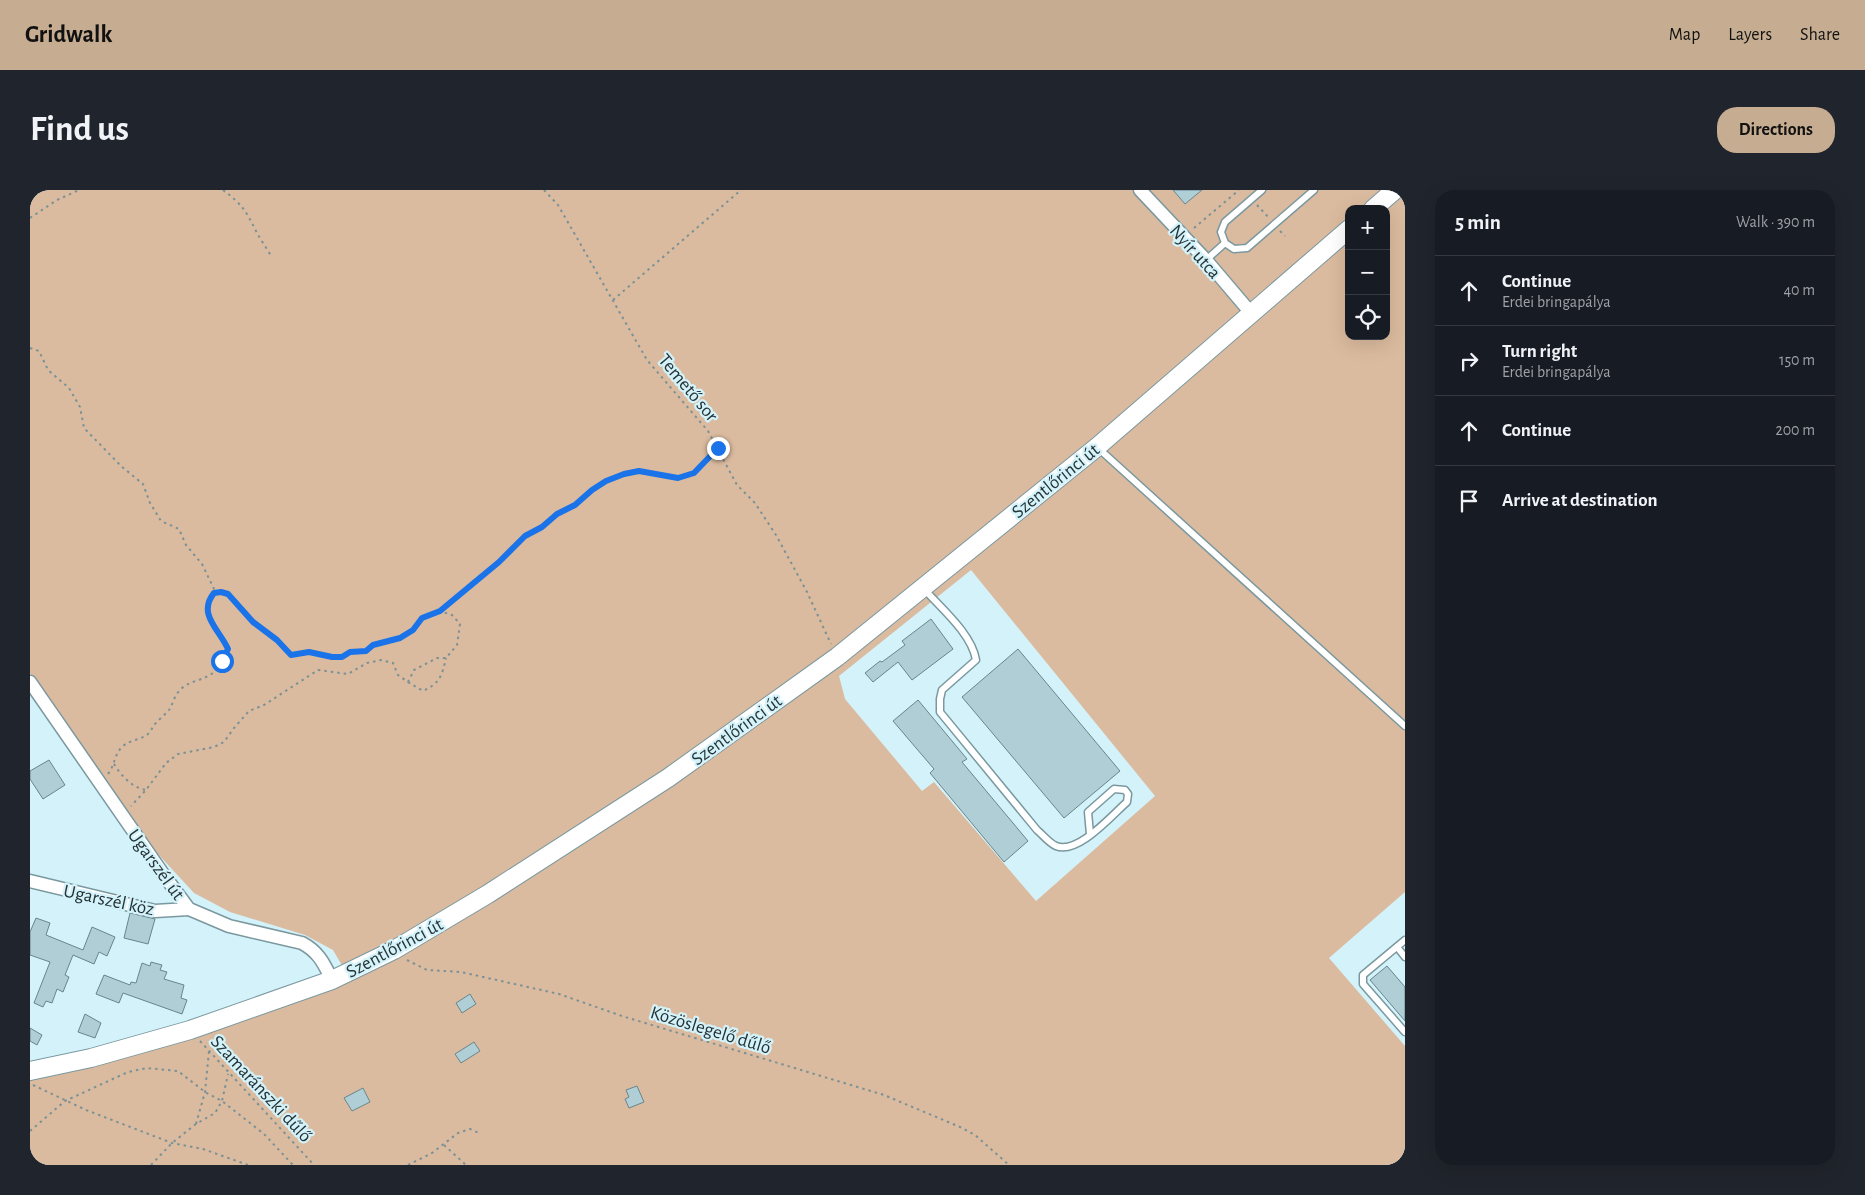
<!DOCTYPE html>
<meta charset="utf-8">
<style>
:root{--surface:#171b24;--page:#20242c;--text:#f1f3f6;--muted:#9ea1a6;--line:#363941;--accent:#c6ad91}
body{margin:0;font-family:"Alegreya Sans",sans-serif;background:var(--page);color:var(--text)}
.controls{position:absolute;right:15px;top:15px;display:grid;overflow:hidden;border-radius:10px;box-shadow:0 5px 20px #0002}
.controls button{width:45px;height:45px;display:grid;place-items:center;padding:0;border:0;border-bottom:1px solid var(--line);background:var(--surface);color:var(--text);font:25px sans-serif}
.stop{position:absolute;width:15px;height:15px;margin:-11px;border:4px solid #1a73e8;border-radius:50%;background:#fff}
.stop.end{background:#1a73e8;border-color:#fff;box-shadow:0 1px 5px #0008}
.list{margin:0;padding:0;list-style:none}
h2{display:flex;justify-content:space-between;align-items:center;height:65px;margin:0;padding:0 20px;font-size:21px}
h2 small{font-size:16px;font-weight:400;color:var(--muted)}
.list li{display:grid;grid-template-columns:32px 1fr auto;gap:15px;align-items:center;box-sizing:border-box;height:70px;padding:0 20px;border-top:1px solid var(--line)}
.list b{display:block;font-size:19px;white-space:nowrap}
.list p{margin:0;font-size:16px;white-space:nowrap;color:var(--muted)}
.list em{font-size:16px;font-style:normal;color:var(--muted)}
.icon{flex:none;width:28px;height:28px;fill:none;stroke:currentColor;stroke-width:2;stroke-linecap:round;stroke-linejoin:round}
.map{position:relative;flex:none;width:1375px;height:975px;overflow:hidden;border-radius:20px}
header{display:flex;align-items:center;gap:30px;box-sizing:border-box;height:70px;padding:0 25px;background:var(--accent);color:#111}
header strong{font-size:24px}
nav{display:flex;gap:28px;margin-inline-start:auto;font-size:18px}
.intro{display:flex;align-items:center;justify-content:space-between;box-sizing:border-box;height:120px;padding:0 30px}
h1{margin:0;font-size:35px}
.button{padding:12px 22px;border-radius:20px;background:var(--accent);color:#111;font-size:18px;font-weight:700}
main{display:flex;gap:30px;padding:0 30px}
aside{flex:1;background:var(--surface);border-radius:20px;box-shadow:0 5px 20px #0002}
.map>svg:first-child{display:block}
</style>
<header>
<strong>Gridwalk</strong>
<nav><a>Map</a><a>Layers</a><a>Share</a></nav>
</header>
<div class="intro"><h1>Find us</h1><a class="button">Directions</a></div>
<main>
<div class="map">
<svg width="1375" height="975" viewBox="0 0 1375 975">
<rect width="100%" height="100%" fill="#d3f2fa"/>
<!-- green -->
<path fill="#dbbb9f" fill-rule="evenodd" d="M0,0H1375V702L1299,768L1375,856V975H0V888L321,791L303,760L275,745L200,722L164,703L92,625L0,483ZM1319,19H1356V146H1319ZM941,380L1125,606L1006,711L904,592L892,601L815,509L809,486Z"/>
<!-- building -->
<g fill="#b0ced6" stroke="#68858b">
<path d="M1143,0H1172L1155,14Z"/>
<path d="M901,429L923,459L882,490L868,472L843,492L835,483L850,471L852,472L875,455L872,451Z"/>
<path d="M988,459L1090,581L1034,628L932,507Z"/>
<path d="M888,510L937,569L932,572L998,651L974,672L900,583L904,579L863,531Z"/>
<path d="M19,570L35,595L13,609L0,589V581Z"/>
<path d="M100,723L125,729L118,754L94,748Z"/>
<path d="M6,728L20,733L16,745L53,760L62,737L85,747L77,766L69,762L64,774L43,765L35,785L39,787L33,802L27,799L22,813L16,811L13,817L4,813L20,772L0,765V742Z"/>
<path d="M121,772L132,775L130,780L137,782L134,789L154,795L151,808L157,810L152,824L93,803L89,813L66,804L74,785L100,795L101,792L106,793L112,773L120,776Z"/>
<path d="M1357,776L1375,797V831L1340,790Z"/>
<path d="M440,804L446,814L432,823L426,813Z"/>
<path d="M55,824L71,833L65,848L48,842Z"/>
<path d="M0,838L12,845L7,855L0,851Z"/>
<path d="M444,852L450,861L431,873L425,864Z"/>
<path d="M607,896L614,912L599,918L595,909L599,907L596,900Z"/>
<path d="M333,898L340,912L322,921L314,908Z"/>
</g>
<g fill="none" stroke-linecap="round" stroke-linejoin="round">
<!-- lane casing -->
<g stroke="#7b989f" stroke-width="9">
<g id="lane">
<path d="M1232,0L1195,32L1191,42L1195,53L1204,59L1217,58L1284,0"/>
<path d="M1176,70L1195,53"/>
<path d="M1068,258L1375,536"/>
<path d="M894,399C911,418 942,444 946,470L912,500L910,509V522L1007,640C1013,645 1019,653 1026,656C1048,665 1082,625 1097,612L1098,604L1095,600L1084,599L1058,622L1060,644"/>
<path d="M1375,750L1333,785V794L1375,842"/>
<path d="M1367,757L1375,767"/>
</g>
</g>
<!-- street casing -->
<g stroke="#7b989f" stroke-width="15">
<g id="street">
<path d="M1110,0L1176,70L1221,123"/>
<path d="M0,492L133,684L159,719L199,736L272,753C289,762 294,774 302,790"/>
<path d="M0,691L125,721L159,719"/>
</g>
</g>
<!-- secondary casing -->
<g stroke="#7b989f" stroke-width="20">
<g id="secondary">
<path d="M1343,19L1365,0"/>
<path d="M0,881L61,868L160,840L302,790L364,760L458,704L638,588L807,467L1067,257L1319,39"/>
</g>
</g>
<!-- path -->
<g stroke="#7b9196" stroke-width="2" stroke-dasharray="2.5 4" stroke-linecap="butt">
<path d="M193,0C212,14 216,21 226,41C230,49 236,57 241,66"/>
<path d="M514,0L528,15L617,170L678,241L707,295L725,313L746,345L777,402L801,454"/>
<path d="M1227,15L1239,28"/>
<path d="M0,28L27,10L49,0"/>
<path d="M1164,38L1209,0"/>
<path d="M1250,41L1255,46"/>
<path d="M583,110L711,0"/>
<path d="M0,158L9,161L18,180L39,198L50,217L54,238L91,276L113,294L120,313L131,331L149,339L156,355L172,374L185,401L190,402"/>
<path d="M410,421L469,371L495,345L512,337L527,324L545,315L562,301L576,291L594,284L609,281L648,288L664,283L687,258"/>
<path d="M378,492L393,501C410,493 412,486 416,468"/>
<path d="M84,574C91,586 103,598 116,600"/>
<path d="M78,584C85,575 84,565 92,557C100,549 113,550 119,543C122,540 122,537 125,534C129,529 135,525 139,520C143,514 144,506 150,500C159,490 174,491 184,482C190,476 194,467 198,459C189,439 167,424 185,403L191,402L198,405L223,432L247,450L261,465L279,462L302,467H312L320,462L336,461L343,455L370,448L383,440L392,428L410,421L422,425L430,434L427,455L416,468H407L384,480L378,492L368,485L363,473L351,470L337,473L318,484L288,480L234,515L219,521L204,538L194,552L184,557L148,564L136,573L116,600L101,616"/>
<path d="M377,770L397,780L431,782L529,804L592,826L854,905L930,937L945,945L979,975"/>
<path d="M170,851L284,975"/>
<path d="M3,895L56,920L142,953L173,959L218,975"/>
<path d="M166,934L175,902L179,861"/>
<path d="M0,941L35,911L98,882L117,878L148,881L175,902L192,911L234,944L263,975"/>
<path d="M414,955L436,975"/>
<path d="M121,975L142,953L166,934L185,923L192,911L198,884"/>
<path d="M378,975L402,963L428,943L440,939L451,944"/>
</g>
<!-- lane -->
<use href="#lane" stroke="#fff" stroke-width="6"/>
<!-- street -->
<use href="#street" stroke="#fff" stroke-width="12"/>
<!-- secondary -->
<use href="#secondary" stroke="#fff" stroke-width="18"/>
</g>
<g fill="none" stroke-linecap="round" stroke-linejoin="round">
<!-- route -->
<path stroke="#1a73e8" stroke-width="6" d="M192,471L198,459C189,439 167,424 184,403L191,402L198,404L223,432L247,450L261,465L279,462L302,467H312L320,462L336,461L343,455L370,448L383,440L392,428L410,421L469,372L495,346L512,337L527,324L545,315L562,300L576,291L594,284L609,281L648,288L664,283L688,258"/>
</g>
<g text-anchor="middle" stroke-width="4.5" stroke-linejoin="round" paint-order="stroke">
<!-- street labels -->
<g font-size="19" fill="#263335" stroke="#d3f2fa">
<text transform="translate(1166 61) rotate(48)" y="7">Nyír utca</text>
<text transform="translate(659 197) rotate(50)" y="7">Temető sor</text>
<text transform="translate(1025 290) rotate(-39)" y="7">Szentlőrinci út</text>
<text transform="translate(706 539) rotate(-36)" y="7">Szentlőrinci út</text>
<text transform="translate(127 674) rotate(54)" y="7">Ugarszél út</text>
<text transform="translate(79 709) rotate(12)" y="7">Ugarszél köz</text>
<text transform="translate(364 757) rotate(-28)" y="7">Szentlőrinci út</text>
<text transform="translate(681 839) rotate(17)" y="7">Közöslegelő dűlő</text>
<text transform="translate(232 898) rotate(47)" y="7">Szamaránszki dűlő</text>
</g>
</g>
</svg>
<div class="controls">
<button>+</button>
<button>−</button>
<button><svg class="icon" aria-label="locate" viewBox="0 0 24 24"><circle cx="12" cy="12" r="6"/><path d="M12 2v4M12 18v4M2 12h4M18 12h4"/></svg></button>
</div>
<div class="stop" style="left:192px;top:471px"></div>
<div class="stop end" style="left:688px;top:258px"></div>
</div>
<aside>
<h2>5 min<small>Walk · 390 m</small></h2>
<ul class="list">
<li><svg class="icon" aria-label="ahead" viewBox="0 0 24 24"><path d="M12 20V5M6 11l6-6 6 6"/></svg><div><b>Continue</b><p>Erdei bringapálya</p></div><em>40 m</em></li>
<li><svg class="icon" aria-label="right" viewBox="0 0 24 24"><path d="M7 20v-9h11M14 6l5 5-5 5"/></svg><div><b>Turn right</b><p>Erdei bringapálya</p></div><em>150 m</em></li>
<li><svg class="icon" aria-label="ahead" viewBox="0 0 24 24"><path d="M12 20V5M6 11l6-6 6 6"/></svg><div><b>Continue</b></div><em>200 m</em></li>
<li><svg class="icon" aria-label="arrive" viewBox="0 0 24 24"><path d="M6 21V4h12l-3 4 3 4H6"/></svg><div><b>Arrive at destination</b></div></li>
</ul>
</aside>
</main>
